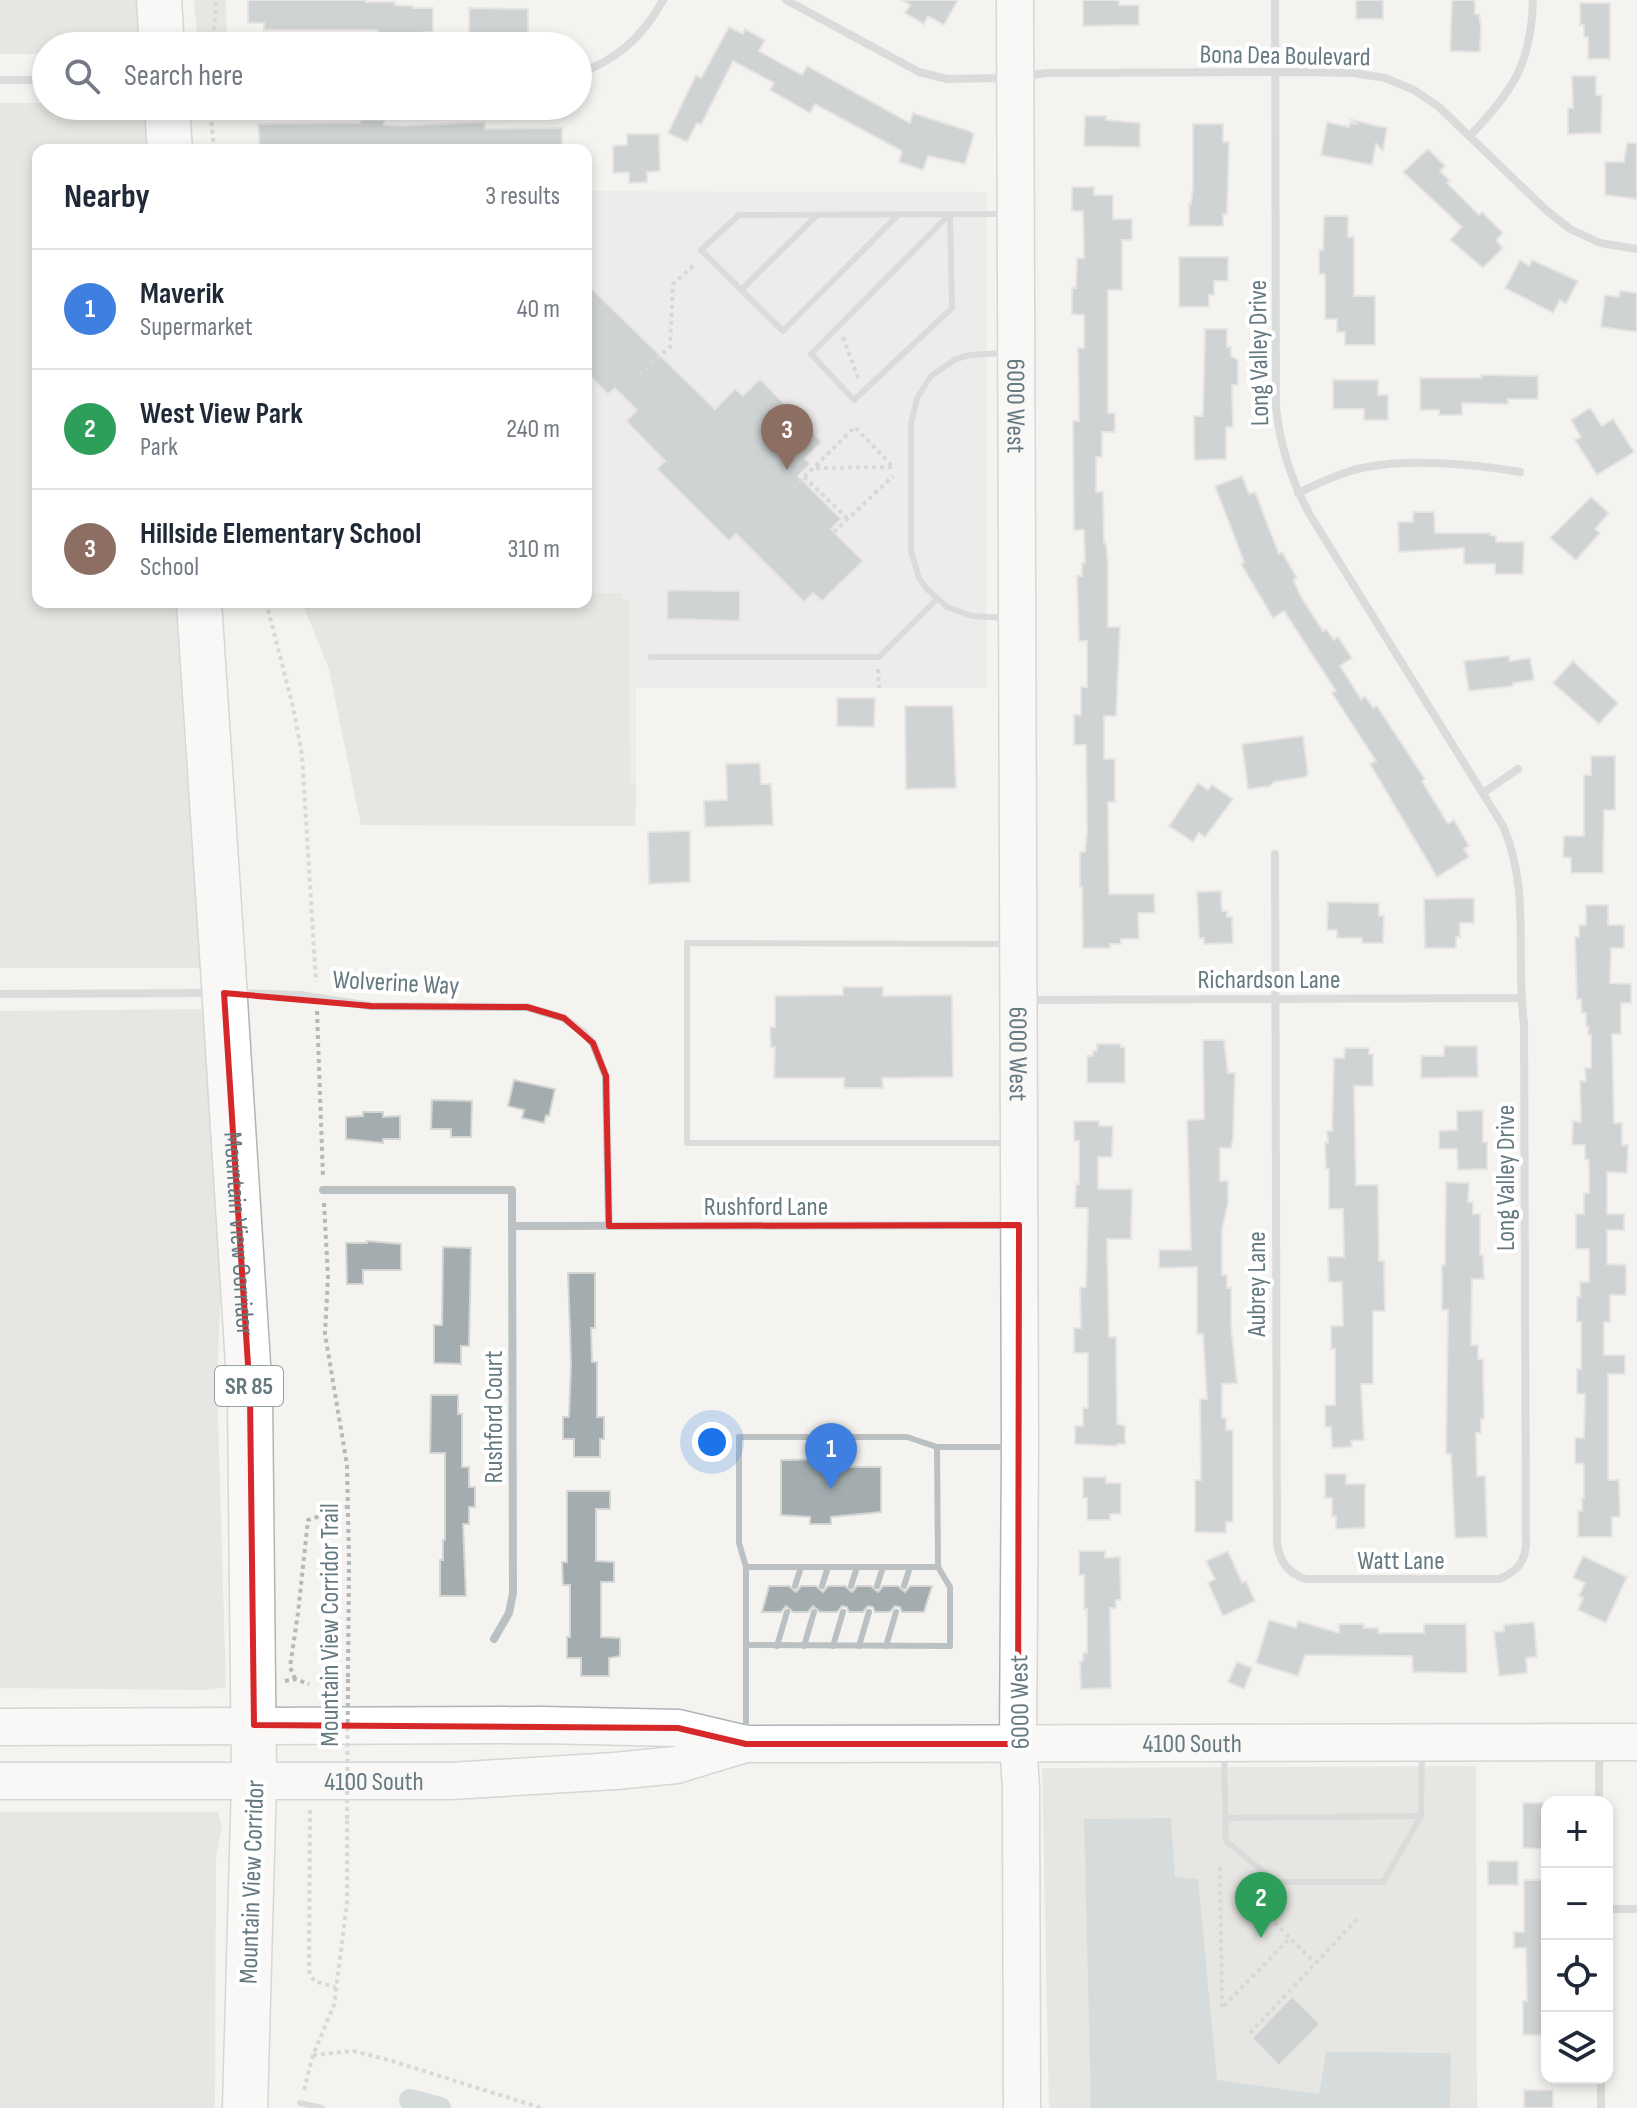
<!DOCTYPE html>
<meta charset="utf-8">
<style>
:root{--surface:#fff;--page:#f6f6f7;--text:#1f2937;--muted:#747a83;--line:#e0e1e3;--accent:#d72f2d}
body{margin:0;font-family:"Sofia Sans Condensed",sans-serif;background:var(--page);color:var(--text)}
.controls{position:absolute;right:24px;bottom:24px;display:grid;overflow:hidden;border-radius:16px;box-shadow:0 4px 12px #0003}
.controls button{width:72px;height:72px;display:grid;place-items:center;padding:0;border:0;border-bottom:2px solid var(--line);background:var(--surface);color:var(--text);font:40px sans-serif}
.you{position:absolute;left:712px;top:1442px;width:28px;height:28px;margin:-20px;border:6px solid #fff;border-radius:50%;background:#1a73e8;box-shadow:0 0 0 12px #1a73e833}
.badge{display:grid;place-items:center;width:52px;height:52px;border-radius:50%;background:var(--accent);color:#fff;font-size:26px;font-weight:700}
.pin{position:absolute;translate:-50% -66px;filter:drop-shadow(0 2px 4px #0008)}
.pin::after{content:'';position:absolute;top:42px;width:28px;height:24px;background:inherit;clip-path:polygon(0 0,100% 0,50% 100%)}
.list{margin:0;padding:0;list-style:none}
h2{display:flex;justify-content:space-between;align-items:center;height:104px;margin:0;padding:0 32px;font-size:34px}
h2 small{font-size:26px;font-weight:400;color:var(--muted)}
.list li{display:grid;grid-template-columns:52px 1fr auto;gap:24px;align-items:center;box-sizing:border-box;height:120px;padding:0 32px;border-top:2px solid var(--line)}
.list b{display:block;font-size:30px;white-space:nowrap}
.list p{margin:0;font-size:26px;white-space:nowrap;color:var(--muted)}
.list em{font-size:26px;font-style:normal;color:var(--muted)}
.icon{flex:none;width:44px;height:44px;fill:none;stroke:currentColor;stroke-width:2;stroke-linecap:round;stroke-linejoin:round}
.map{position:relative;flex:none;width:1637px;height:2108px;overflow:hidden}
.search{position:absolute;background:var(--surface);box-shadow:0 4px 12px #0003;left:32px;top:32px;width:560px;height:88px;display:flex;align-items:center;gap:20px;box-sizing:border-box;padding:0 28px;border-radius:44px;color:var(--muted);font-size:30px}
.panel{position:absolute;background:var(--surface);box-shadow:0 4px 12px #0003;left:32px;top:144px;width:560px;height:464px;border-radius:16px}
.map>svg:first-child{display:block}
</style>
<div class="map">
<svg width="1637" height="2108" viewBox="0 0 1637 2108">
<rect width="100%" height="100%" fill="#f4f3f0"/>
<!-- built -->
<path fill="#e5e5e4" d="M586,191L987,192V688H636V826L361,825L329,669L302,602H586Z"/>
<!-- green -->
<g fill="#d5d9d0">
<path d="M0,0H141L143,46H46V54H0Z"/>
<path d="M194,0H226L227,46H198Z"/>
<path d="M0,103H46V106H149L152,150H38V602H176L186,766L205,968H0Z"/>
<path d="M586,593H622V599H629L630,782L636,783L635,826L361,825L329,669L302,602H586Z"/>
<path d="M209,1009L223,1228L217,1384L226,1687L207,1690L0,1688V1011Z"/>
<path d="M1476,1766L1477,2108H1049L1042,1768Z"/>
<path d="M0,1812H218L222,1826L216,1857L215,2108H0Z"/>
</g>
<!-- water -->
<path fill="#b2c2c3" d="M1171,1818L1175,1877L1198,1879L1217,2080L1319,2094L1326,2052L1451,2053L1450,2108H1091L1084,1819Z"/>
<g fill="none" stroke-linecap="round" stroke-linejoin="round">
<!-- canal -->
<path stroke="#b2c2c3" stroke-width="22" d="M410,2100L440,2108"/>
</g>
<!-- building -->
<g fill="#a3adb0" stroke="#d5d5d3" stroke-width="2">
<path d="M248,0H366V2H395V5L413,6V8H433V32L395,34H378V30H264V23H248Z"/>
<path d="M902,0H958L944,25L928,16L924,24L905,13L910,5Z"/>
<path d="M1083,0H1119V5H1139V25L1083,26Z"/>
<rect x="1356" y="0" width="27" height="19"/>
<path d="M1452,0H1475V14H1479L1481,28L1480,52L1450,51Z"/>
<path d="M1580,3H1610V59H1588V37H1584V25H1580Z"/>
<path d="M469,8L528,9V33L469,36Z"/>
<path d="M729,27L743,34L745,29L765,40L759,51L802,75L807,66L910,123L913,113L969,131L974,134L965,164L928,156L923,170L899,162L902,151L815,104L810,113L770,90L774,83L733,61L701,125L697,123L687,142L668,133L696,75L701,78Z"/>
<path d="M1572,76H1596V95H1602L1601,133L1568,134V108H1573Z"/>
<path d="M1085,116H1106V120L1140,123V147L1084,146Z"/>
<path d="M360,120H384V125L404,126L485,122V129L562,128V150H443V147H424V145H385V150H260L258,124L360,123Z"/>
<path d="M1352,120L1387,128L1383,151L1376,144L1372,165L1321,155L1327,122L1349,127L1350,123L1356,124Z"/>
<path d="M1193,124H1223V142H1229L1227,214H1223V226H1189V204H1191L1193,186Z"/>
<path d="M627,134H659L660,171L647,172V182L629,183V172L613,173V146L627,145Z"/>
<path d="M1627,143H1637V199L1605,195V162H1624Z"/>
<path d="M1428,149L1445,166L1440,171L1450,181L1447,183L1479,215L1482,212L1503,233L1496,240L1503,248L1483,268L1450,240L1462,227L1403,172Z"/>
<path d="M1072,187H1094V195H1113V219H1132V240H1122V290H1108V413H1115V432H1102V457H1096V492H1103L1104,543H1106L1108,563V627H1120L1116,716H1104V759H1115V802H1108L1109,894H1154L1155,913H1138L1139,939H1121V944H1110V948H1083L1082,887H1080V852H1085L1087,832L1086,745H1074V715H1081V687H1087V641H1079L1077,576H1082V563H1085L1084,530H1074L1073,421H1079L1078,348H1084V315L1072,314V288H1076L1077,258H1084L1083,211H1072Z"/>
<path d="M1324,216H1348V237H1354V296H1375V345H1345V332H1337V319H1325V274H1319V250H1323Z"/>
<path d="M1179,257H1228V281H1214V295H1209V307H1179Z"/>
<path d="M1520,260L1529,266L1532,260L1578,281L1566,304L1560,300L1553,313L1505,288Z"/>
<path d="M586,283L715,409L735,389L743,396L760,379L822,442L805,458L810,464L798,476L841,519L831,529L863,561L822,601L813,593L804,602L736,534L729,541L657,469L665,461L626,421L637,410L615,388L608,394L586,372Z"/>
<path d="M1620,291L1637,293V332L1601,327L1605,295L1619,297Z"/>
<path d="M1205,329H1227V347H1231V356L1238,360V385H1232L1233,427H1226V459L1195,460L1194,452V416H1203Z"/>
<path d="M1481,375L1538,376V399H1508V404L1462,403V415H1439V410H1420V378H1481Z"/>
<path d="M1333,380H1378V395H1388V420H1364V409H1333Z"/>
<path d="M1590,408L1602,426L1613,419L1634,452L1597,475L1575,440L1581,437L1571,420Z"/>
<path d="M1242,476L1249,494L1255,492L1279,554L1282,552L1297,578L1293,580L1303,600L1323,631L1326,629L1334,640L1338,637L1352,658L1340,666L1361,699L1365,696L1373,708L1377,706L1425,779L1422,781L1448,824L1454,820L1469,846L1464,849L1469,857L1437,877L1370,764L1376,761L1332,693L1336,691L1284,611L1273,618L1241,564L1244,562L1215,486Z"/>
<path d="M1591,497L1609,513L1595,529L1600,533L1576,560L1550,538Z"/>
<path d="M1413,512H1434L1435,533H1490V535L1496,536V542H1524L1523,574H1495V564H1464V548L1399,552L1398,522H1413Z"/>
<path d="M667,590L740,591V621L667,619Z"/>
<path d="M1509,656L1510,661L1530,658L1534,680L1513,683V686L1469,691L1464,661Z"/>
<path d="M1573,661L1618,703L1599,724L1553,683Z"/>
<path d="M837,698H875L874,727L837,726Z"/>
<path d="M905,706H953L956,788L906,789Z"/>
<path d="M1303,736L1308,774L1306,777L1274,782L1270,786L1248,789L1242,744Z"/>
<path d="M1591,756H1615V810H1604L1603,873H1571V858L1563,857L1564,836H1584V775H1591Z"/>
<path d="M760,763L761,784H771L773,825L705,827L704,801L727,800L726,764Z"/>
<path d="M1198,783L1208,790L1212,785L1233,799L1205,837L1199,833L1193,842L1169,826Z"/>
<path d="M690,831V882L649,884L648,832Z"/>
<path d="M1221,891L1222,911H1227V917H1232L1233,943L1204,944V938H1199L1197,892Z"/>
<path d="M1474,898V923H1460V937H1456V948H1425L1424,899Z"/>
<path d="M1328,902L1379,903V916H1384L1383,943H1362V938H1337V930H1327Z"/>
<path d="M1586,905H1608V925H1624V948H1611L1610,983L1631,984V1003H1621V1034H1612L1614,1123H1622V1145H1628L1627,1173L1607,1172V1214H1624V1230H1607V1264L1626,1265V1295H1610V1322H1604V1355H1625V1374H1608V1480H1619L1620,1517H1612V1537H1578V1511H1582V1498H1584V1464L1575,1463V1438H1584L1585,1394H1577V1369H1581V1322H1577V1297H1580V1282H1589V1249H1576V1214H1584V1193H1589V1160L1585,1159V1145H1572L1573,1121L1581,1122L1580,1081H1586L1585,1068H1591V1035H1588V1026H1586V1013H1582L1581,999H1577L1575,937H1579V925H1586Z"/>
<path d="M843,987H883V996L952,995L953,1077L882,1078L883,1088H844V1078H774L775,1047H771L770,1027H775V996L843,995Z"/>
<path d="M1203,1040H1224L1228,1073H1235L1233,1139L1231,1148H1220V1181H1228V1203L1222,1229V1275H1227V1288H1231V1325L1237,1383L1222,1384V1418H1226V1430H1233V1522H1226V1533L1195,1532V1480H1201L1200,1399H1207L1203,1334H1197V1267L1159,1268V1250H1191L1187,1120L1204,1119Z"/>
<path d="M1097,1044H1121V1047H1125V1083H1087V1056H1093V1051H1097Z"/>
<path d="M1444,1046H1477L1478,1077L1421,1078V1056H1444Z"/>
<path d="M1345,1048H1369V1054H1373V1086H1354L1356,1185H1378L1379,1261H1384L1385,1311H1373V1384H1361L1364,1440L1351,1441L1352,1447L1332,1448L1331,1427H1325V1405H1335V1349H1331V1326H1343L1342,1282H1329L1328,1257H1344L1343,1209H1329V1169H1326L1325,1143H1328L1327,1131H1332L1334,1058H1344Z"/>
<path d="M514,1080L555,1089L549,1116L546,1115L544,1123L522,1118L524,1110L508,1106Z"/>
<path d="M432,1100L472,1101L471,1137H451V1129H431Z"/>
<path d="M1483,1110V1142H1487V1169L1458,1170L1457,1149H1439V1131L1457,1130V1111Z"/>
<path d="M363,1112H383V1117L400,1116V1139H383V1143L346,1139V1117L363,1116Z"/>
<path d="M1074,1121H1099V1126H1113L1112,1157H1098V1189H1132L1131,1239H1107L1109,1337H1116L1117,1424L1125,1426V1444H1117V1446L1075,1444V1426H1083V1408H1088V1353H1074V1328H1081L1080,1288L1086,1287L1088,1208H1075L1076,1184H1079V1141H1074Z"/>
<path d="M1446,1182L1469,1183L1468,1202H1473V1214H1480V1255H1483L1484,1279H1472L1471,1345H1478V1359H1483L1484,1419H1481V1433H1476L1477,1476H1485L1487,1537L1455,1538L1451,1454H1446L1448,1310H1442V1265H1445Z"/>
<path d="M367,1241L401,1244V1270H363V1284H347L346,1243H367Z"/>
<path d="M443,1247L471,1248L469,1346H461V1364L434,1363V1325H442Z"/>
<path d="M568,1273H595V1328H591L592,1362H597V1417H604V1439H600V1457H574V1439H563V1417H569L571,1363Z"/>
<path d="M431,1395H458V1414H462V1467H469V1487H475V1507H469V1524H463L466,1596H440V1560H443V1540H445V1453H430Z"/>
<path d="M846,1459V1467H881V1512L831,1517V1524H810V1517L781,1515V1460Z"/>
<path d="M1325,1474H1346V1484H1365V1528L1336,1529V1516H1332V1498H1325Z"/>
<path d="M1083,1477H1106V1483H1121V1514H1110V1520H1087V1498H1083Z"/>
<path d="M567,1491H610V1509H596V1561L614,1562V1582H601V1637L620,1638V1656L609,1658V1676H581V1658H567V1637H570V1585H563L562,1562H567Z"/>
<path d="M1079,1551H1105V1558L1120,1557L1121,1600H1116V1608H1110L1111,1688L1081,1689L1080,1661H1083V1653H1087V1609H1084V1575H1079Z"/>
<path d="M1228,1551L1242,1583L1246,1581L1255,1601L1223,1616L1208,1583L1215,1579L1206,1561Z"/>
<path d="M1583,1556L1627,1577L1606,1623L1578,1610L1583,1598L1579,1596L1585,1583L1573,1578Z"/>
<path d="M769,1586H789L796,1592L801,1586H816L823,1592L828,1586H845L852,1592L857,1586H871L878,1592L883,1586H898L905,1592L910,1586H932L924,1612H902L900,1607L895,1606L890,1612H875L873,1607L868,1606L863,1612H849L847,1607L842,1606L837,1612H820L813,1606L808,1612H793L786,1606L781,1612H762Z"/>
<path d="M1269,1620L1296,1628L1298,1621L1339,1633V1624H1364V1628H1378V1633H1424V1624H1466L1467,1673L1413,1672L1412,1656L1305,1655L1298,1676L1256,1663Z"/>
<path d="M1534,1622L1537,1657L1526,1658L1527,1673L1499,1676L1494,1632L1504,1631V1625Z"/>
<path d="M1237,1662L1252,1668L1244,1689L1228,1682Z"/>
<path d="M1523,1803H1547V1849L1523,1848Z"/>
<rect x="1488" y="1861" width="30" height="24"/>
<path d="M1524,1880H1547V2035H1523V2001H1527L1526,1948H1514V1932H1524Z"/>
<path d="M1292,1996L1320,2024L1279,2066L1252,2038Z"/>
<rect x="1524" y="2090" width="29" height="18"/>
</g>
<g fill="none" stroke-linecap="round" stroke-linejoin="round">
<!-- secondary casing -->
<g stroke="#adb5b7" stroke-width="39">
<g id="secondary">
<path id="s1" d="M1015,0L1020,1447L1018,1744L1021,1787L1022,2108"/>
<path id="s2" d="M0,1727L542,1725L678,1728L746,1744L1637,1742"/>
<path id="s3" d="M0,1781H451L615,1771L676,1765L745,1744"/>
</g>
</g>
<!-- highway casing -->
<g stroke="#b0b5b7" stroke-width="47">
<g id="highway">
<path d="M159,0L162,46"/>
<path d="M167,106L170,150"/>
<path d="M199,602L223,968"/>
<path id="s4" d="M228,1048L250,1396L254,1781L245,2108"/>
</g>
</g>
<!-- path -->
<g stroke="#b5b9ba" stroke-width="4" stroke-dasharray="4 4" stroke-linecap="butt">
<path d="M213,46L216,0"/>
<path d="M210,106L214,150"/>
<path d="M843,337L858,378"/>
<path d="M639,375L670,347L673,284L694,265"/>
<path d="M816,468L893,467"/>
<path d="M804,477L848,519"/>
<path d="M793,488L855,427L893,467"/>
<path d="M834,532L893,476"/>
<path d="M266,602L293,707L302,755L316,982"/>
<path d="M878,669L879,688"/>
<path d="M317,1011L323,1178"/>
<path d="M324,1203L328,1277L325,1334L347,1465L349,1559L348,1679"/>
<path d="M295,1679L290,1667L298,1613L308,1520L347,1507"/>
<path d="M285,1681L295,1679L309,1684"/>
<path d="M310,1810L309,1971L314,1981L335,1987"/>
<path d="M1220,1867L1222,2008L1290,1938"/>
<path d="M1269,1917L1315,1963"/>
<path d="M1250,2033L1358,1918"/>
<path d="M313,2055L353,2051L389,2060L541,2108"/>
<path d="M304,2090L313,2055L334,2005L347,1903V1819"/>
</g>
<!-- lane -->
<g stroke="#bbc1c2" stroke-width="6">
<path d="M899,214L783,331L701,250L739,215L1004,214"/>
<path d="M950,214L952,308L854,400L811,354Z"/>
<path d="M741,290L817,215"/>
<path d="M1005,353L970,355L956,359L931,376L917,398L911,424V551L919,578L927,589L947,607L972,616L1005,618"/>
<path d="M651,657H879L937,599"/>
<path d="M1007,1143H687V943L1009,944"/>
<path d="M746,1567H938"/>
<path d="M795,1586L801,1567"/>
<path d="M822,1586L828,1567"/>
<path d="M851,1586L857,1567"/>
<path d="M877,1586L883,1567"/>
<path d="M904,1586L910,1567"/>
<path d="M746,1645L950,1646V1587L938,1567L937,1447"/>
<path d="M777,1646L787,1612"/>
<path d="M804,1646L814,1612"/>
<path d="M833,1646L843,1612"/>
<path d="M859,1646L869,1612"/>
<path d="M886,1646L896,1612"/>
<path d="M746,1732V1567L739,1543V1437H907L937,1447H1010"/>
<path d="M1224,1753L1226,1841L1276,1882H1383L1421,1816L1422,1754"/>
<path d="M1225,1818L1421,1816"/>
<path d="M300,2103L322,2108"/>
</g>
<!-- street -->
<g stroke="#bbc1c2" stroke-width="8">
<path d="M786,0L919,72L947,79L1005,78"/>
<path d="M1275,0L1276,407C1280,447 1291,480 1310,515L1503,826C1531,890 1515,957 1524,1024L1526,1544C1525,1563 1516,1572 1499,1579H1306C1287,1573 1278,1560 1277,1540L1275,854"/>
<path d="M578,73C617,61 644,35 663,0"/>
<path d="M1022,76L1047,73L1302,72L1354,73L1385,78L1414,90L1439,107L1546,210L1570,229L1600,243L1637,249"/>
<path d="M0,80H46"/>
<path d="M1470,136C1513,89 1531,66 1533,0"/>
<path d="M1298,493C1319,483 1340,473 1362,468C1408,458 1474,464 1520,472"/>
<path d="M1483,793L1518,769"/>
<path d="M237,993L300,995L371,1006L527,1007L564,1018L584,1033L593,1043L606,1076L609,1226"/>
<path d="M0,994L211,993"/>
<path d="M1026,1000L1521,998"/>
<path d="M323,1190H512L513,1593L509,1613L494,1639"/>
<path d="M512,1226L1011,1225"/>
<path d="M1599,1751V1802"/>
<path d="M1607,1909H1637"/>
<path d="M1601,2078V2108"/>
</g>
<!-- secondary -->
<use href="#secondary" stroke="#fff" stroke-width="36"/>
<!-- highway -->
<use href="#highway" stroke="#fff" stroke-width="44"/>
<!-- highway-bridge casing -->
<g stroke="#b0b5b7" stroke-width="47" stroke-linecap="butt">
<path id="highway-bridge" d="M223,968L228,1048"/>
</g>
<!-- path-bridge -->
<path stroke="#b5b9ba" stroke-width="4" stroke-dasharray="4 4" stroke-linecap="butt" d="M347,1819L348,1679"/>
<!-- highway-bridge -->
<use href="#highway-bridge" stroke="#fff" stroke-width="44"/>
</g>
<!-- marked area -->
<path d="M0 0H1637V2108H0ZM224,993L371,1006L527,1007L564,1018L593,1043L606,1076L609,1226L1019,1225L1018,1744H746L678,1728L254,1725L250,1396Z" fill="#f4f3f0" fill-opacity=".55" fill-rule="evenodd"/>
<path fill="none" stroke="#d62828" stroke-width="6" stroke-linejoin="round" d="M224,993L371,1006L527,1007L564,1018L593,1043L606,1076L609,1226L1019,1225L1018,1744H746L678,1728L254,1725L250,1396Z"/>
<g text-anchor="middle" stroke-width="8" stroke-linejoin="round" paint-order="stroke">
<!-- shield labels -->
<rect fill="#fff" stroke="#93a2a6" stroke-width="2" x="215" y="1366" width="68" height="40" rx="6"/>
<g font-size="24" font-weight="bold" fill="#657a80">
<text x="249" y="1394">SR 85</text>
</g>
<!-- street labels -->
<g font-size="26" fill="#657a80" stroke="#fff">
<text transform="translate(1285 55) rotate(1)" y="9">Bona Dea Boulevard</text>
<text transform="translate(1258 353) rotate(-91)" y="9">Long Valley Drive</text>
<text dy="9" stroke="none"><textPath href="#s1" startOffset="406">6000 West</textPath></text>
<text x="1269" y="988">Richardson Lane</text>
<text transform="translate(396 982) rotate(3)" y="9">Wolverine Way</text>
<text dy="9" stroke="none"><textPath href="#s1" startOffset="1054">6000 West</textPath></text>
<text transform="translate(1505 1178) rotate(-90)" y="9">Long Valley Drive</text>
<text x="766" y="1215">Rushford Lane</text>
<text dy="9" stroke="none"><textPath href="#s4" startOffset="186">Mountain View Corridor</textPath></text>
<text transform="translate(1256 1284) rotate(-90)" y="9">Aubrey Lane</text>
<text transform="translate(493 1417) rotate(-90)" y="9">Rushford Court</text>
<text x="1401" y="1569">Watt Lane</text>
<text transform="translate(329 1625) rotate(-90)" y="9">Mountain View Corridor Trail</text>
<text transform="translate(1019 1702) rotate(-91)" y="9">6000 West</text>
<text dy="9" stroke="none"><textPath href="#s2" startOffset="1194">4100 South</textPath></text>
<text dy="9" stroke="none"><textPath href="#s3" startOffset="374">4100 South</textPath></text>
<text transform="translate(251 1882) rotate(-88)" y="9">Mountain View Corridor</text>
</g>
</g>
</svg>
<div class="controls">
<button>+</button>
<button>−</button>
<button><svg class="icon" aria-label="locate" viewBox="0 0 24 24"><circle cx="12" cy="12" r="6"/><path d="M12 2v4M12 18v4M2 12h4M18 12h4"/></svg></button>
<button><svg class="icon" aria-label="layers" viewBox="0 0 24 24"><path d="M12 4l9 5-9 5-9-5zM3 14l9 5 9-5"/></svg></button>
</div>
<div class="you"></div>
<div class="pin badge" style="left:831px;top:1489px;background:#3f7fe0">1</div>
<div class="pin badge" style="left:1261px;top:1938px;background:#2e9e5b">2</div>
<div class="pin badge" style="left:787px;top:470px;background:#8d6e63">3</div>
<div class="search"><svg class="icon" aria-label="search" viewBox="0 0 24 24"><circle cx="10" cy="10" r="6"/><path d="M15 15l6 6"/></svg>Search here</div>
<section class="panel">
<h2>Nearby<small>3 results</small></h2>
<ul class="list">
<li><span class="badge" style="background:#3f7fe0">1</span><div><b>Maverik</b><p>Supermarket</p></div><em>40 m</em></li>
<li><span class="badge" style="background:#2e9e5b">2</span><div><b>West View Park</b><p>Park</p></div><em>240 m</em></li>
<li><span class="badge" style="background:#8d6e63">3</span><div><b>Hillside Elementary School</b><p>School</p></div><em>310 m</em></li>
</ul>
</section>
</div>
